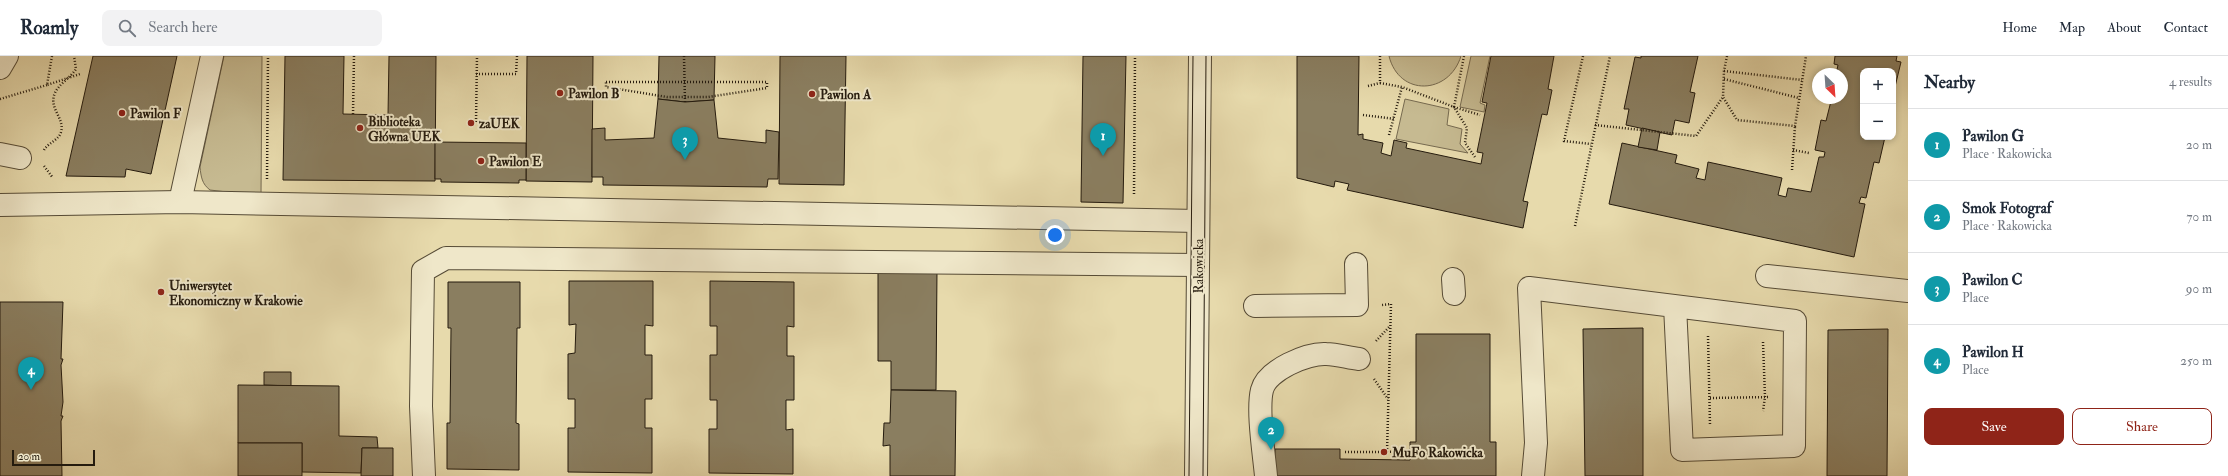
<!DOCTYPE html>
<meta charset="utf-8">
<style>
:root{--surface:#fff;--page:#f2f2f3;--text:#1f2937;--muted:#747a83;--line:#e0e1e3;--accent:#8f2418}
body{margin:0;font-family:"IM FELL Double Pica",serif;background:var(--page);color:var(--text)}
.controls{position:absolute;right:12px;top:12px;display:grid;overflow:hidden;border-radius:8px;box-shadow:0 2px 6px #0003}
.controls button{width:36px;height:36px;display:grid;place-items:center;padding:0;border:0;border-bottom:1px solid var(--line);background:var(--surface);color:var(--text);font:20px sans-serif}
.compass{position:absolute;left:1812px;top:12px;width:36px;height:36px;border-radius:50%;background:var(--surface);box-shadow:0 2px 6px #0003;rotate:155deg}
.scale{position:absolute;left:12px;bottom:10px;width:83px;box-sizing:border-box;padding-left:4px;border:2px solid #251b0e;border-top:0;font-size:11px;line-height:14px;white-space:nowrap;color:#251b0e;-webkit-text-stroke:3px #efe7c9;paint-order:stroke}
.you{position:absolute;left:1055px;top:179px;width:14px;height:14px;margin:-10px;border:3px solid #fff;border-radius:50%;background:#1a73e8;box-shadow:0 0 0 6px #1a73e833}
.badge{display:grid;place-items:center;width:26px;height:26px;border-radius:50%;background:var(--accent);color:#fff;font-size:13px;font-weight:700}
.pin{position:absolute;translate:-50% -33px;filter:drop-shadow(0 1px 2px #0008)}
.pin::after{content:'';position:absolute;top:21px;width:14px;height:12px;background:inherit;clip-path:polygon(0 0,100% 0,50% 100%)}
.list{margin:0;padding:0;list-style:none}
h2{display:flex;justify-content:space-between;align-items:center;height:52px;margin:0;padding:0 16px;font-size:17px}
h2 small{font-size:13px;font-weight:400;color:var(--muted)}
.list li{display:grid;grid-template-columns:26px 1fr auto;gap:12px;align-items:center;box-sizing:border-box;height:72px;padding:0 16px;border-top:1px solid var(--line)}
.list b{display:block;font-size:15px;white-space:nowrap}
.list p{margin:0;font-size:13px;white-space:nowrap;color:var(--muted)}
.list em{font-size:13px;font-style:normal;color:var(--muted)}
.actions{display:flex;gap:8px;padding:12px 16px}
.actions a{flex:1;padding:9px 0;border:1px solid var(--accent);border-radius:8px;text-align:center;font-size:14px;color:var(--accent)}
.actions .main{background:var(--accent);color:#fff}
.icon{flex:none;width:22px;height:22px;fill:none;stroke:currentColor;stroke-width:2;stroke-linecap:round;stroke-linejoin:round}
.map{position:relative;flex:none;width:1908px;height:420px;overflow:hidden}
header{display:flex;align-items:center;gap:24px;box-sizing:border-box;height:56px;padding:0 20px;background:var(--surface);border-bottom:1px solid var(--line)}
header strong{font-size:19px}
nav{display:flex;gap:22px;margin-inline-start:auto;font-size:14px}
.search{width:280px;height:36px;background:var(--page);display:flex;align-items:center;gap:10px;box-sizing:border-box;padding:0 14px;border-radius:8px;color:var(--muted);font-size:15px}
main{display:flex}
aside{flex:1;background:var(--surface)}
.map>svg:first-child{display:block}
</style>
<header>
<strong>Roamly</strong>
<div class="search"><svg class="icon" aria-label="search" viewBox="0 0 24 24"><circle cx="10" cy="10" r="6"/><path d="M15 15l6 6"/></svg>Search here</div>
<nav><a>Home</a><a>Map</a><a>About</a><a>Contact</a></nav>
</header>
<main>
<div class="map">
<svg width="1908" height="420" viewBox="0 0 1908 420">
<rect width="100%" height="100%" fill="#e7daac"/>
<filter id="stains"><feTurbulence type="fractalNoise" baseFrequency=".005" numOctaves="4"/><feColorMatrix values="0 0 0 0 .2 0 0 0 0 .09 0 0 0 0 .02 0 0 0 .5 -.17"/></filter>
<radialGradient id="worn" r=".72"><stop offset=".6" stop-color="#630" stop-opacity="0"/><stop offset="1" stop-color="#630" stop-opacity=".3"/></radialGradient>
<!-- green -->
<g fill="#c6ba91" stroke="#766a50">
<path d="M224,0H262L261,140L210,134C202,128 201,121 200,111Z"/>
<path d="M1389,0H1461C1449,39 1399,41 1389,0Z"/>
<path d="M1471,0H1490L1480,47L1485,49L1484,56L1460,51Z"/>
<path d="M1405,43L1449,53L1447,69L1462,73L1460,88L1468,97L1396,83Z"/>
</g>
<!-- building -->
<g fill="#8a7e60" stroke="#251b0e">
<path d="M93,0H177L151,118L126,113L125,121L66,120Z"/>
<path d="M285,0H344L343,58L388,59L389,0H436L435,125L283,124Z"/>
<path d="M527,0H593L592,126L526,125Z"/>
<path d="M659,0H715L714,44L685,46L658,43Z"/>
<path d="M780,0H846L844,129L779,128Z"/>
<path d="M1083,0H1126L1123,147L1081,146Z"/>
<path d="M1297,0H1359L1358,79L1363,78V83L1383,87L1381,97L1391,100L1394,84L1407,87L1406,92L1481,108L1483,97L1477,96L1487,47L1482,46L1491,0H1554L1548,33L1552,34L1547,59L1542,58L1523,145L1528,146L1523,172L1347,134L1349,128L1335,125L1334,131L1297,122Z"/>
<path d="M1641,0H1698L1690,36L1695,37L1689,67L1675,64L1672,79L1626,69L1629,53H1624L1635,1L1641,2Z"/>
<path d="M1835,0H1897L1896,5L1901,6L1894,35L1893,15H1863V81H1885L1879,107L1874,106L1866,142L1861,141L1859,147L1865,148L1854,201L1609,148L1622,87L1677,99L1675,107L1699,113L1696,122L1705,124L1708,106L1782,122L1778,139L1786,141L1788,132L1811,136L1819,101H1824L1825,96L1815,94L1821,64L1826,65L1831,45L1826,44V42H1842V18H1836L1838,9L1834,8Z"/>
<path d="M658,43L685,46L714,44L718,82L766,87V74L779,76L778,123H768L767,131L603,129V121H592V73L605,72V84L654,82Z"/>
<path d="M1642,72L1660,76L1657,94L1638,91Z"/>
<path d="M435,86L526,87V124H519V127L441,126V123H435Z"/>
<path d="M878,214H937L936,334H891V305H878Z"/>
<path d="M569,225H653V270L645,269V299H652V343H645V372H652V417L568,416V372H575V343H568V298L575,297L576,268L569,269Z"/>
<path d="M710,225L794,226V271L787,270V300H794V344H786V374L793,373V418L709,417V373H717V344H710V299H717V270H710Z"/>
<path d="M448,226H520V272H517L516,367L519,368V414L447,413V367H450L451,272H448Z"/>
<path d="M0,246H63L61,303H63L61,309L63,346L61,360H63L61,365L62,420H0Z"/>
<path d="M1643,272V420H1585L1583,273Z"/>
<path d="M1888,273L1887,420H1827L1828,274Z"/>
<path d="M1416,278H1490V386H1496V420H1274L1275,393H1340V403L1410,404V386H1416Z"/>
<path d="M264,316H291V330L264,329Z"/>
<path d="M238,329L339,330V380L377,381L378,392H362L361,417L302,416V387H238Z"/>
<path d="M891,334L956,335L955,420H890V389L883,390L884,367H890Z"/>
<rect x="238" y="387" width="64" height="33"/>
<path d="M362,392H393V420H361Z"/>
</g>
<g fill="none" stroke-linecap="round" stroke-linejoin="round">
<!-- minor casing -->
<g stroke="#564b36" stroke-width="24">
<g id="minor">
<path d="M0,12L7,0"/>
<path d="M0,98L20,102"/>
<path d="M180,146L212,0"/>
<path d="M0,149L180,146L1198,165"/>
<path d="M1767,220L1908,235"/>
<path d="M1453,223L1454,238"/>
<path d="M1255,250L1357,249L1356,208"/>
<path d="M424,420L421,350L423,215L446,202L1198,209"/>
<path d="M1196,420L1200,0"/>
<path d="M1266,420C1264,398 1257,354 1262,334C1267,314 1307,297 1326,298C1337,298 1349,302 1359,303"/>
<path d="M1533,420L1536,387L1529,232L1795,265L1794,390L1682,394L1675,250"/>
</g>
</g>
<!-- path -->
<g stroke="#251b0e" stroke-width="2.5" stroke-dasharray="1 2" stroke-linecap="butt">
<path d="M52,0L47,29L80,18"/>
<path d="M684,0L685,46"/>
<path d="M1380,0V27L1402,31L1454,51L1464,0"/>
<path d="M1583,0L1564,85L1591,88"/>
<path d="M1727,0L1724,15L1723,41L1737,64L1795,70L1806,0"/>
<path d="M1724,15L1802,24"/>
<path d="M476,18H516L517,0"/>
<path d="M1724,23L1799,42"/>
<path d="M606,26H767V32L708,41H667L606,31Z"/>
<path d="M1368,30L1380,27"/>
<path d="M0,43L47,29"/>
<path d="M353,58L354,0"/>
<path d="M1363,59L1395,63"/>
<path d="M476,66L477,0"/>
<path d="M1595,69L1696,80L1723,41"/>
<path d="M1389,79L1402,31"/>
<path d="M44,94C48,87 59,84 61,76C65,62 48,52 55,37C58,29 71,21 76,13L74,0"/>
<path d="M1793,94L1809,97"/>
<path d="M1475,101L1465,87L1467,72L1454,51L1480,59"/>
<path d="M44,110L53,122"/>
<path d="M1792,114L1795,70"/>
<path d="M267,123L268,0"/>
<path d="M1134,138L1135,0"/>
<path d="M1575,170L1610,0"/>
<path d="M1708,280L1710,369"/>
<path d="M1376,285L1390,270"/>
<path d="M1763,286L1765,341L1763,355"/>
<path d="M1374,323L1388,343"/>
<path d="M1710,342L1770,341"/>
<path d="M1345,396H1387L1391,248L1382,249"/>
<path d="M1387,396L1406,395"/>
</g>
<!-- minor -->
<use href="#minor" stroke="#efe7c9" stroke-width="22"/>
<!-- tram -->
<g stroke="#251b0e" stroke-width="1">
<path d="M1189,420L1193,0"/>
<path d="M1203,420L1206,0"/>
</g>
</g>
<!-- markers -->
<g fill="#8f2418" stroke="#efe7c9" stroke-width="1.5">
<circle cx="560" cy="37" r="4"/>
<circle cx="812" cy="38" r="4"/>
<circle cx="122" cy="57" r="4"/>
<circle cx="471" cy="67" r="4"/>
<circle cx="360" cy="72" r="4"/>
<circle cx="481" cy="105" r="4"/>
<circle cx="161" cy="236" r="4"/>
<circle cx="1384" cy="396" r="4"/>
</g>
<g text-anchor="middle" stroke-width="4" stroke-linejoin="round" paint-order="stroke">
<!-- poi labels -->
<g font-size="13" font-weight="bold" fill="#251b0e" stroke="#efe7c9" text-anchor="start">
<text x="568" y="42">Pawilon B</text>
<text x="820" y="43">Pawilon A</text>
<text x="130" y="62">Pawilon F</text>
<text x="368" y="70">Biblioteka<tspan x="368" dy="15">Główna UEK</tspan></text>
<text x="479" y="72">zaUEK</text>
<text x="489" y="110">Pawilon E</text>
<text x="169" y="234">Uniwersytet<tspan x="169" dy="15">Ekonomiczny w Krakowie</tspan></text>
<text x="1392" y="401">MuFo Rakowicka</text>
</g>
<!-- street labels -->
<g font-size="13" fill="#251b0e" stroke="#efe7c9">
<text transform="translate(1198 210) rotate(-90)" y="5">Rakowicka</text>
</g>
</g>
<rect width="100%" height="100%" filter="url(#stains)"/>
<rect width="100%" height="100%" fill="url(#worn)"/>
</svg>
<div class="controls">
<button>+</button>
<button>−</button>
</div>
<svg class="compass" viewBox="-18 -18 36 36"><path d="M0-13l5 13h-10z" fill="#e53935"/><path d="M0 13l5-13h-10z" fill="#747a83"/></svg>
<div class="scale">20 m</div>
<div class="you"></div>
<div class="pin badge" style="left:1103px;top:100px;background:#0f9aa8">1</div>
<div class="pin badge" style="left:1271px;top:394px;background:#0f9aa8">2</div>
<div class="pin badge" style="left:685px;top:104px;background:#0f9aa8">3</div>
<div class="pin badge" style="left:31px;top:334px;background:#0f9aa8">4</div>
</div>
<aside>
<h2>Nearby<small>4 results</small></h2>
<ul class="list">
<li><span class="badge" style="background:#0f9aa8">1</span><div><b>Pawilon G</b><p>Place · Rakowicka</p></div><em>20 m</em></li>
<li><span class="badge" style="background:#0f9aa8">2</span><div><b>Smok Fotograf</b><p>Place · Rakowicka</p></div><em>70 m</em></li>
<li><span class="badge" style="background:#0f9aa8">3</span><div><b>Pawilon C</b><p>Place</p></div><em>90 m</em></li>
<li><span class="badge" style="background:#0f9aa8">4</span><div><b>Pawilon H</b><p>Place</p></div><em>250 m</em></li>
</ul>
<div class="actions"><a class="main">Save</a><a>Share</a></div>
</aside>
</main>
